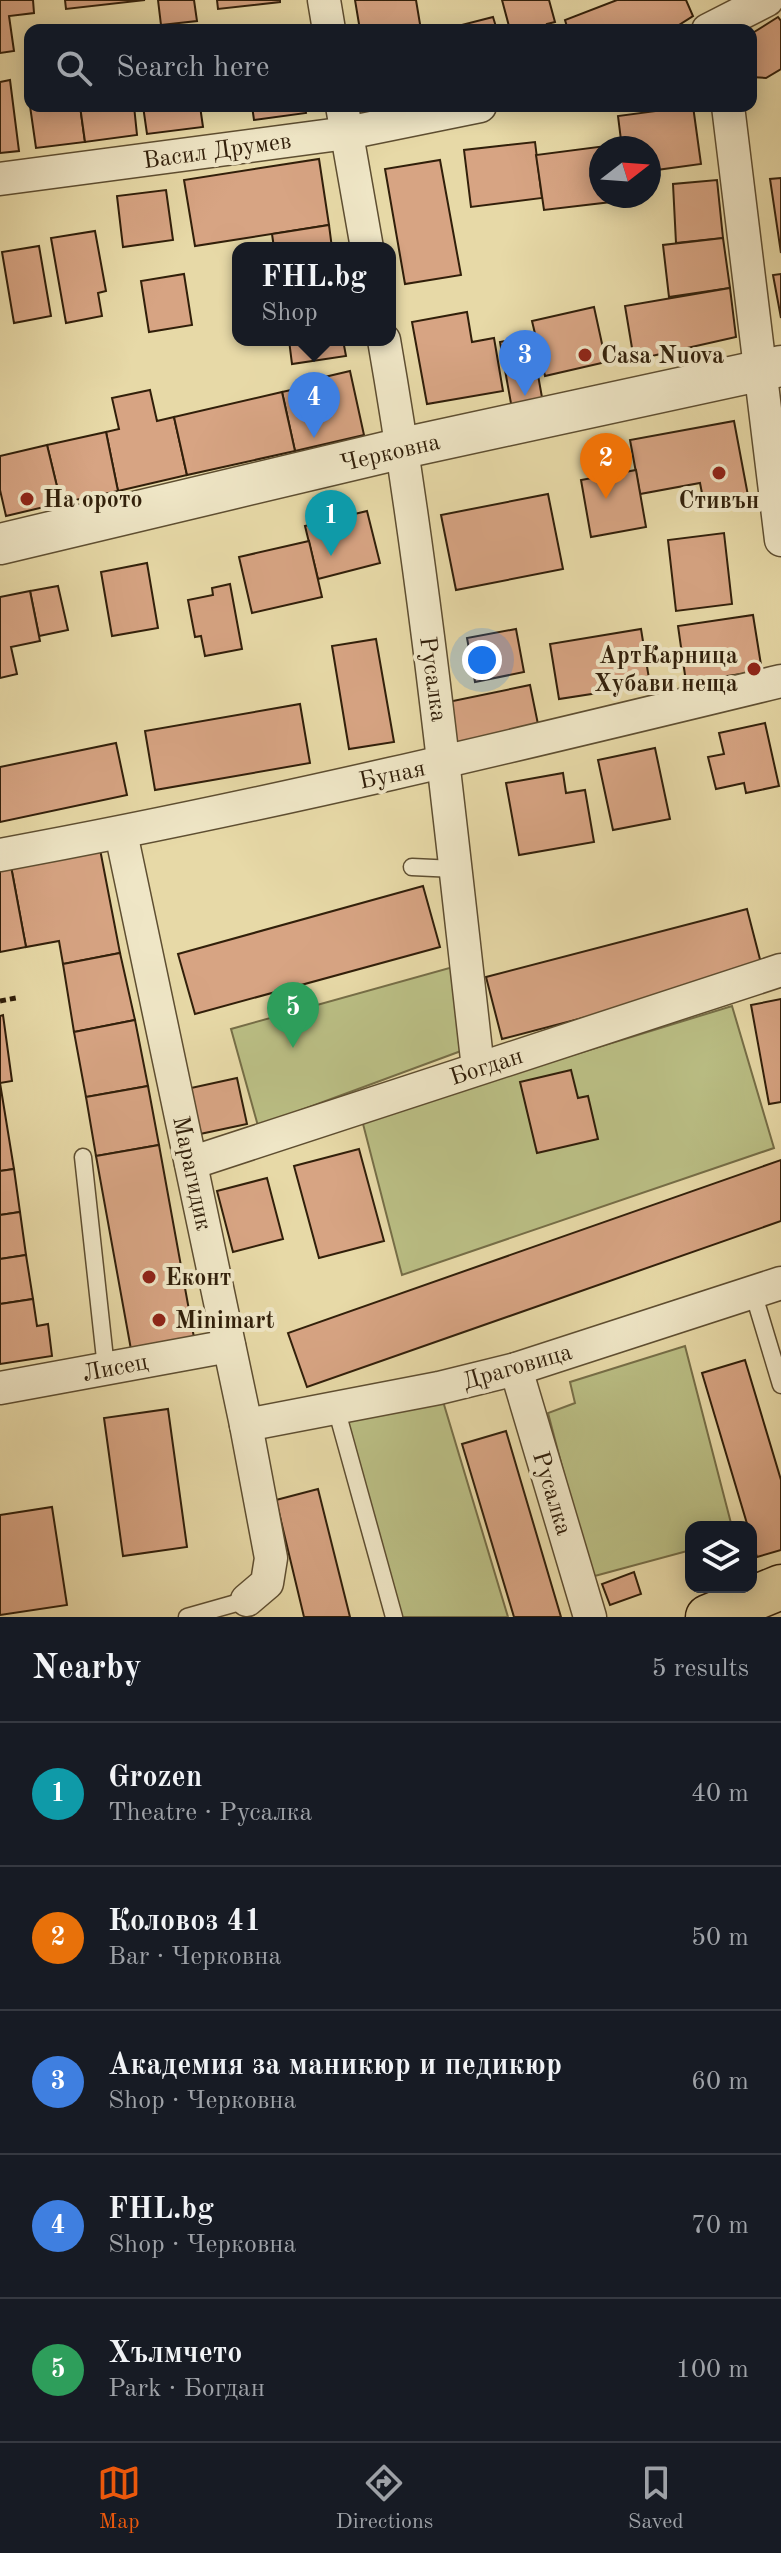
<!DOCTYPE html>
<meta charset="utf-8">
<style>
:root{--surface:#171b24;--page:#20242c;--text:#f1f3f6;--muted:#9ea1a6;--line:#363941;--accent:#ea580c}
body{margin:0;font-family:"Old Standard TT",serif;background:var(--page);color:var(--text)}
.controls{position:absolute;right:24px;bottom:24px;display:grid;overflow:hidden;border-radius:16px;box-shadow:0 4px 20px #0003}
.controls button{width:72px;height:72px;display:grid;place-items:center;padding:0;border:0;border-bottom:2px solid var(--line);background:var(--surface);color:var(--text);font:40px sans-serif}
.compass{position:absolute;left:589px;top:136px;width:72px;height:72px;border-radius:50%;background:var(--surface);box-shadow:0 4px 20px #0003;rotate:73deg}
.you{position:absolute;left:482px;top:660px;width:28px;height:28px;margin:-20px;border:6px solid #fff;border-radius:50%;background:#1a73e8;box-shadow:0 0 0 12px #1a73e833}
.badge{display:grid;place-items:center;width:52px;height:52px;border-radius:50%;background:var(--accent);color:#fff;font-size:26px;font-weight:700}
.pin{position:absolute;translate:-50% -66px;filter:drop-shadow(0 2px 4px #0008)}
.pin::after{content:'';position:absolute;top:42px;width:28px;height:24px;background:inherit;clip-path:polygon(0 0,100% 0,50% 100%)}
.popup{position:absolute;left:232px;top:242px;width:164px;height:104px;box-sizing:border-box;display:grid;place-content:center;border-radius:16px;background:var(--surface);filter:drop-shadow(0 2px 6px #0005);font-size:26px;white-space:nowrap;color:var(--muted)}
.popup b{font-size:30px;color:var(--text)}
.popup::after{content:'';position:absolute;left:50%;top:100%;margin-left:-16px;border:16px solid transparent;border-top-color:var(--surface)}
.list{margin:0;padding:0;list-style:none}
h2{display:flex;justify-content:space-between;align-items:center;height:104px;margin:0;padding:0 32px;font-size:34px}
h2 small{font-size:26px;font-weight:400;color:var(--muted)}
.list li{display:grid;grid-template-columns:52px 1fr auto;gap:24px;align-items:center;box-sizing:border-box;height:144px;padding:0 32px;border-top:2px solid var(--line)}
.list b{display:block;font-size:30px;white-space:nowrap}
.list p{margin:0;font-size:26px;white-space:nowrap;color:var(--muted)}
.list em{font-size:26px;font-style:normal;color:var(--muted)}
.icon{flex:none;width:44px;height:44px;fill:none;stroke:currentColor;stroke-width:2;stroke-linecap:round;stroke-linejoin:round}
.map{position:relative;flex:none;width:781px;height:1617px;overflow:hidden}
.search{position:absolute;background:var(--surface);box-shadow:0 4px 20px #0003;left:24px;right:24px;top:24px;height:88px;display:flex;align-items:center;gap:20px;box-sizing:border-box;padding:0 28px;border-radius:16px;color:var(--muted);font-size:30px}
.sheet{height:824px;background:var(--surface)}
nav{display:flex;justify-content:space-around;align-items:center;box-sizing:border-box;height:112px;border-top:2px solid var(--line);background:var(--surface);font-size:22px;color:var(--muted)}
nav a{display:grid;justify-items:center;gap:4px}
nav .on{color:var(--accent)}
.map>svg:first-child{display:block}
</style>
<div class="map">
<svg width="781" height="1617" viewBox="0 0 781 1617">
<rect width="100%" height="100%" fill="#e7d9a7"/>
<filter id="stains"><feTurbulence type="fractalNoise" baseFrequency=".0025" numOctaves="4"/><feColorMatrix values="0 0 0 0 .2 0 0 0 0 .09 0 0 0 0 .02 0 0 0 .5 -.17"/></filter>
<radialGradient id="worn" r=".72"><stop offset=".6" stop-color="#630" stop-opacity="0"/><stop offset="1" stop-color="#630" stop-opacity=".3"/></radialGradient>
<!-- green -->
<g fill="#babe84" stroke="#766e47" stroke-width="2">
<path d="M453,967L461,1051L258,1126L231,1029Z"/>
<path d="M732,1006L774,1148L402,1275L362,1120Z"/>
<path d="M685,1346L732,1527H691V1550L591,1577L548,1413L575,1403L570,1382Z"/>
<path d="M439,1388L508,1617H394L336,1408Z"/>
</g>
<!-- building -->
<g fill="#d7a483" stroke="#311f0a" stroke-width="2">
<path d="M0,0H33L34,13L9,16L14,51L0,53Z"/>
<path d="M65,0H145L66,9Z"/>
<path d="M158,0H194L197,21L161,25Z"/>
<path d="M217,0H280V2L218,9Z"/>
<path d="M355,0H416L421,30H360Z"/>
<path d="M502,0H549L555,22L547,24L549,30H510Z"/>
<path d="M617,0H686L693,16L671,30H568L565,20Z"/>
<path d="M493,17L497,30H446V29Z"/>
<path d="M778,17L781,21V69L766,78L751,77V34Z"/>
<path d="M10,80L19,151L0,153V82Z"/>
<path d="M30,106H80L85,142L36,148Z"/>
<path d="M80,106H134L137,135L85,142Z"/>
<path d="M143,106H200L203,127L147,134Z"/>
<path d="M252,106H305L306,113L254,120Z"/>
<path d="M693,106L701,164L649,171V148H622L618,116Z"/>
<path d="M535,142L542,198L471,207L464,150Z"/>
<path d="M621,144L622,148H601V196H628V200L544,210L536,155Z"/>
<path d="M319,159L329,225L195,246L184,180Z"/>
<path d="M440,160L461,275L405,284L385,169Z"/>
<path d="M781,178V253L770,179Z"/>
<path d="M717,180L723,238L676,243L673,184Z"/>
<path d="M166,190L173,240L123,247L117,196Z"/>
<path d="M329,225L332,248H274L272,234Z"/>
<path d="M95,231L106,291L98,293L102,316L66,323L51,238Z"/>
<path d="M723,238L730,288L669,297L663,245Z"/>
<path d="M39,246L51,316L14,323L2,252Z"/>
<path d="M184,274L192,325L149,332L141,281Z"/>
<path d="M781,274V318L773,275Z"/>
<path d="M730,288L736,337L634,360L625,306Z"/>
<path d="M594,307L606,362L545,376L532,321Z"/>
<path d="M467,312L472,342L494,338L503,391L427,404L412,322Z"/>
<path d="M531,336L543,403L512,409L500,342Z"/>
<path d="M289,340H343L346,356L292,364Z"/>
<path d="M350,371L364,435L295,451L282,392L300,388L299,383Z"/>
<path d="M150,390L157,421L174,417L187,475L118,491L106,432L119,429L112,398Z"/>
<path d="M282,392L295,451L187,475L174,417Z"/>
<path d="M734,421L749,501L705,509L700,483L640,494L630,440Z"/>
<path d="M106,432L118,491L61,503L47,445Z"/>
<path d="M47,445L61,503L6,516L0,490V456Z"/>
<path d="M636,470L646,527L591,537L581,480Z"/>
<path d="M548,494L563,569L456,590L441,515Z"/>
<path d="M367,511L380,563L318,579L305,526Z"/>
<path d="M724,533L732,604L676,611L668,540Z"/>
<path d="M309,541L322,597L252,613L239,557Z"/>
<path d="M147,563L158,628L112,636L101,572Z"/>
<path d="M230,584L242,649L205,656L201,636L195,637L188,600L213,595L212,588Z"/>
<path d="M58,586L68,630L39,636L30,591Z"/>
<path d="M30,591L40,641L11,647L17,674L0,678V597Z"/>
<path d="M753,615L762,671L686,682L678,626Z"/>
<path d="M516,629L524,672L475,682L467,638Z"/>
<path d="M641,629L650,685L559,699L550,644Z"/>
<path d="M376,639L394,742L349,749L332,646Z"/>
<path d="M530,685L540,734L458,751L448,702Z"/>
<path d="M300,704L310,763L155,790L145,731Z"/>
<path d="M765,723L779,786L746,793L744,783L716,789L708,757L724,754L719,733Z"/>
<path d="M116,743L127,795L0,822V767Z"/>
<path d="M655,748L670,819L613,830L598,760Z"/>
<path d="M563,773L566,793L585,790L594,842L519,855L506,783Z"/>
<path d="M99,844L120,953L63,964L59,941L26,947L10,861Z"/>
<path d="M10,861L26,947L0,952V863Z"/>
<path d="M423,886L440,947L195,1014L178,954Z"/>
<path d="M747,909L763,971L502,1039L486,977Z"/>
<path d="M120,953L135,1020L74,1032L63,964Z"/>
<path d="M781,999V1102L769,1104L751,1005Z"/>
<path d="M3,1015L12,1081L0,1083V1016Z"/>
<path d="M135,1020L148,1086L86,1097L74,1032Z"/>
<path d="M571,1070L578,1098L588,1096L598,1139L537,1153L520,1082Z"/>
<path d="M237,1078L247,1124L200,1134L191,1088Z"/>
<path d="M0,1083L14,1169L0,1171Z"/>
<path d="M148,1086L159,1145L96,1156L86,1097Z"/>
<path d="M159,1145L195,1343L132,1355L96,1156Z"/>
<path d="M359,1149L384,1241L319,1258L294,1166Z"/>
<path d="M781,1160V1221L307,1387L288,1333Z"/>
<path d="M14,1169L20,1212L0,1215V1171Z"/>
<path d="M267,1178L283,1239L233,1252L217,1191Z"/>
<path d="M20,1212L26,1255L0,1259V1215Z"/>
<path d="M26,1255L33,1299L0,1304V1259Z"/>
<path d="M33,1299L37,1326L48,1324L52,1356L0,1364V1304Z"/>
<path d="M745,1360L781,1480V1550L757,1557L751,1538V1527H748L702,1373Z"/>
<path d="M168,1409L187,1547L123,1556L104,1418Z"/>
<path d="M506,1431L561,1617H514L462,1444Z"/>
<path d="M318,1489L350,1617H304L276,1500Z"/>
<path d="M52,1507L67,1605L0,1615V1515Z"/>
<path d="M634,1572L641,1594L610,1605L602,1584Z"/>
</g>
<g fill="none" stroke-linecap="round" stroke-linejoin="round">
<!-- service casing -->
<g stroke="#5e4e31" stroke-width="19">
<g id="service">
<path d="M412,867L455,869"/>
<path d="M83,1157L106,1368"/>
<path d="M753,1292L781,1385"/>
<path d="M336,1408L394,1617"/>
<path d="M187,1617L247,1600"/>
</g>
</g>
<!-- minor casing -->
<g stroke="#5e4e31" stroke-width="35">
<g id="minor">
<path d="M324,0L329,30"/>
<path d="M708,30L767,0"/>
<path d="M342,106L367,248"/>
<path d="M728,106L781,540"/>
<path d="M0,179L347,133L480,106"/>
<path d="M384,340C426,581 450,825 478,1068"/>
<path d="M121,833L246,1425L271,1558L267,1583L247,1600"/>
<path d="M0,855C262,807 522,744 781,681"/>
<path d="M191,1163L781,970"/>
<path d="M516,1369L590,1617"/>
<path d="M0,1388L229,1346"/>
<path d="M246,1425L439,1388L516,1369L781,1283"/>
</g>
</g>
<!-- tertiary casing -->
<g stroke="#5e4e31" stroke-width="43">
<path id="tertiary" d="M0,544L403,448L781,366"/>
</g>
<!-- primary casing -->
<g stroke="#311f0a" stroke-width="47">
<path id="primary" d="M708,1617L781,1587"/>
</g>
<!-- path -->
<path stroke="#311f0a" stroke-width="5" stroke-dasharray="6 4" stroke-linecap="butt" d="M0,1001L16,998"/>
<!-- service -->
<use href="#service" stroke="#efe6c6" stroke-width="16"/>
<!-- minor -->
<use href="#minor" stroke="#efe6c6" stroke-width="32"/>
<!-- tertiary -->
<use href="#tertiary" stroke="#efe6c6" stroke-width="40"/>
<!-- primary -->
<use href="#primary" stroke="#e7d9a7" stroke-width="44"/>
</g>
<!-- markers -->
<g fill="#8f2418" stroke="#efe6c6" stroke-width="3">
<circle cx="585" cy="355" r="8"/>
<circle cx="719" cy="473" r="8"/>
<circle cx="27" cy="499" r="8"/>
<circle cx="754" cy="669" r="8"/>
<circle cx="149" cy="1277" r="8"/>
<circle cx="159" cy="1320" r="8"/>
</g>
<g text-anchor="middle" stroke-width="8" stroke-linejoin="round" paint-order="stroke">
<!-- street labels -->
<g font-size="24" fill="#311f0a" stroke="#efe6c6">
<text transform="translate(217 150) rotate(-8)" y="8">Васил Друмев</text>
<text transform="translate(390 452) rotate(-13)" y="8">Черковна</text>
<text transform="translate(434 679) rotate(82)" y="8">Русалка</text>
<text transform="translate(392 774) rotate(-12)" y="8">Буная</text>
<text transform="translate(486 1066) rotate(-18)" y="8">Богдан</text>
<text transform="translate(193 1173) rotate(78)" y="8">Марагидик</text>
<text transform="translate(517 1366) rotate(-16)" y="8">Драговица</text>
<text transform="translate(115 1367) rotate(-11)" y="8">Лисец</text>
<text transform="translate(553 1493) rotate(73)" y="8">Русалка</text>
</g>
<!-- poi labels -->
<g font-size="24" font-weight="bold" fill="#311f0a" stroke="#efe6c6" text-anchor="start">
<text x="601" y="363">Casa Nuova</text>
<text x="43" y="507">На орото</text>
<text x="719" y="508" text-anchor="middle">Стивън</text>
<text x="738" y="663" text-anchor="end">АртКарница<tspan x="738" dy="28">Хубави неща</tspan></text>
<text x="165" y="1285">Еконт</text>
<text x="175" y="1328">Minimart</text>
</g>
</g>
<rect width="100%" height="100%" filter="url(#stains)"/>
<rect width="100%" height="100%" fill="url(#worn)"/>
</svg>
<div class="controls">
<button><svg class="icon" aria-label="layers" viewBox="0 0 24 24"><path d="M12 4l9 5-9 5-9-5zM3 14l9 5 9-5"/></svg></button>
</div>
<svg class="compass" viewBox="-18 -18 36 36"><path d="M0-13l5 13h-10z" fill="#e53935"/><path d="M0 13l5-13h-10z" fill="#9ea1a6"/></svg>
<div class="you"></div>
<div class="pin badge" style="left:331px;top:556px;background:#0f9aa8">1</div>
<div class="pin badge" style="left:606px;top:499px;background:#e8710a">2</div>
<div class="pin badge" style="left:525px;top:396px;background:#3f7fe0">3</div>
<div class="pin badge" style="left:314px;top:438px;background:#3f7fe0">4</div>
<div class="popup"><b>FHL.bg</b>Shop</div>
<div class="pin badge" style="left:293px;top:1048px;background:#2e9e5b">5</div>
<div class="search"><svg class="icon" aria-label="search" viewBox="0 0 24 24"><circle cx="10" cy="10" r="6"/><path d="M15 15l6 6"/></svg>Search here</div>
</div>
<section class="sheet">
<h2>Nearby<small>5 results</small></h2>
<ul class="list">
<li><span class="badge" style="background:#0f9aa8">1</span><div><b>Grozen</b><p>Theatre · Русалка</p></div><em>40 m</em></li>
<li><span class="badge" style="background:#e8710a">2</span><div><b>Коловоз 41</b><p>Bar · Черковна</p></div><em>50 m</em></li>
<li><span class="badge" style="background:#3f7fe0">3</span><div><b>Академия за маникюр и педикюр</b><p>Shop · Черковна</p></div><em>60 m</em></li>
<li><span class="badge" style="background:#3f7fe0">4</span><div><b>FHL.bg</b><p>Shop · Черковна</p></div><em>70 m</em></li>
<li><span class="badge" style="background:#2e9e5b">5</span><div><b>Хълмчето</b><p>Park · Богдан</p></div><em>100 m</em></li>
</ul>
</section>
<nav>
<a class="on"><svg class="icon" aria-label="map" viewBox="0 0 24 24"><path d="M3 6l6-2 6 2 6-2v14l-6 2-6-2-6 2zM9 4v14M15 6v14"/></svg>Map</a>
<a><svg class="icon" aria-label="directions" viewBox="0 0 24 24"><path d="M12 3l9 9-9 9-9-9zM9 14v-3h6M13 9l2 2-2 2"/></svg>Directions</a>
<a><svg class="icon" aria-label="saved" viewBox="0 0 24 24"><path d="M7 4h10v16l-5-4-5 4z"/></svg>Saved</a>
</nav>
